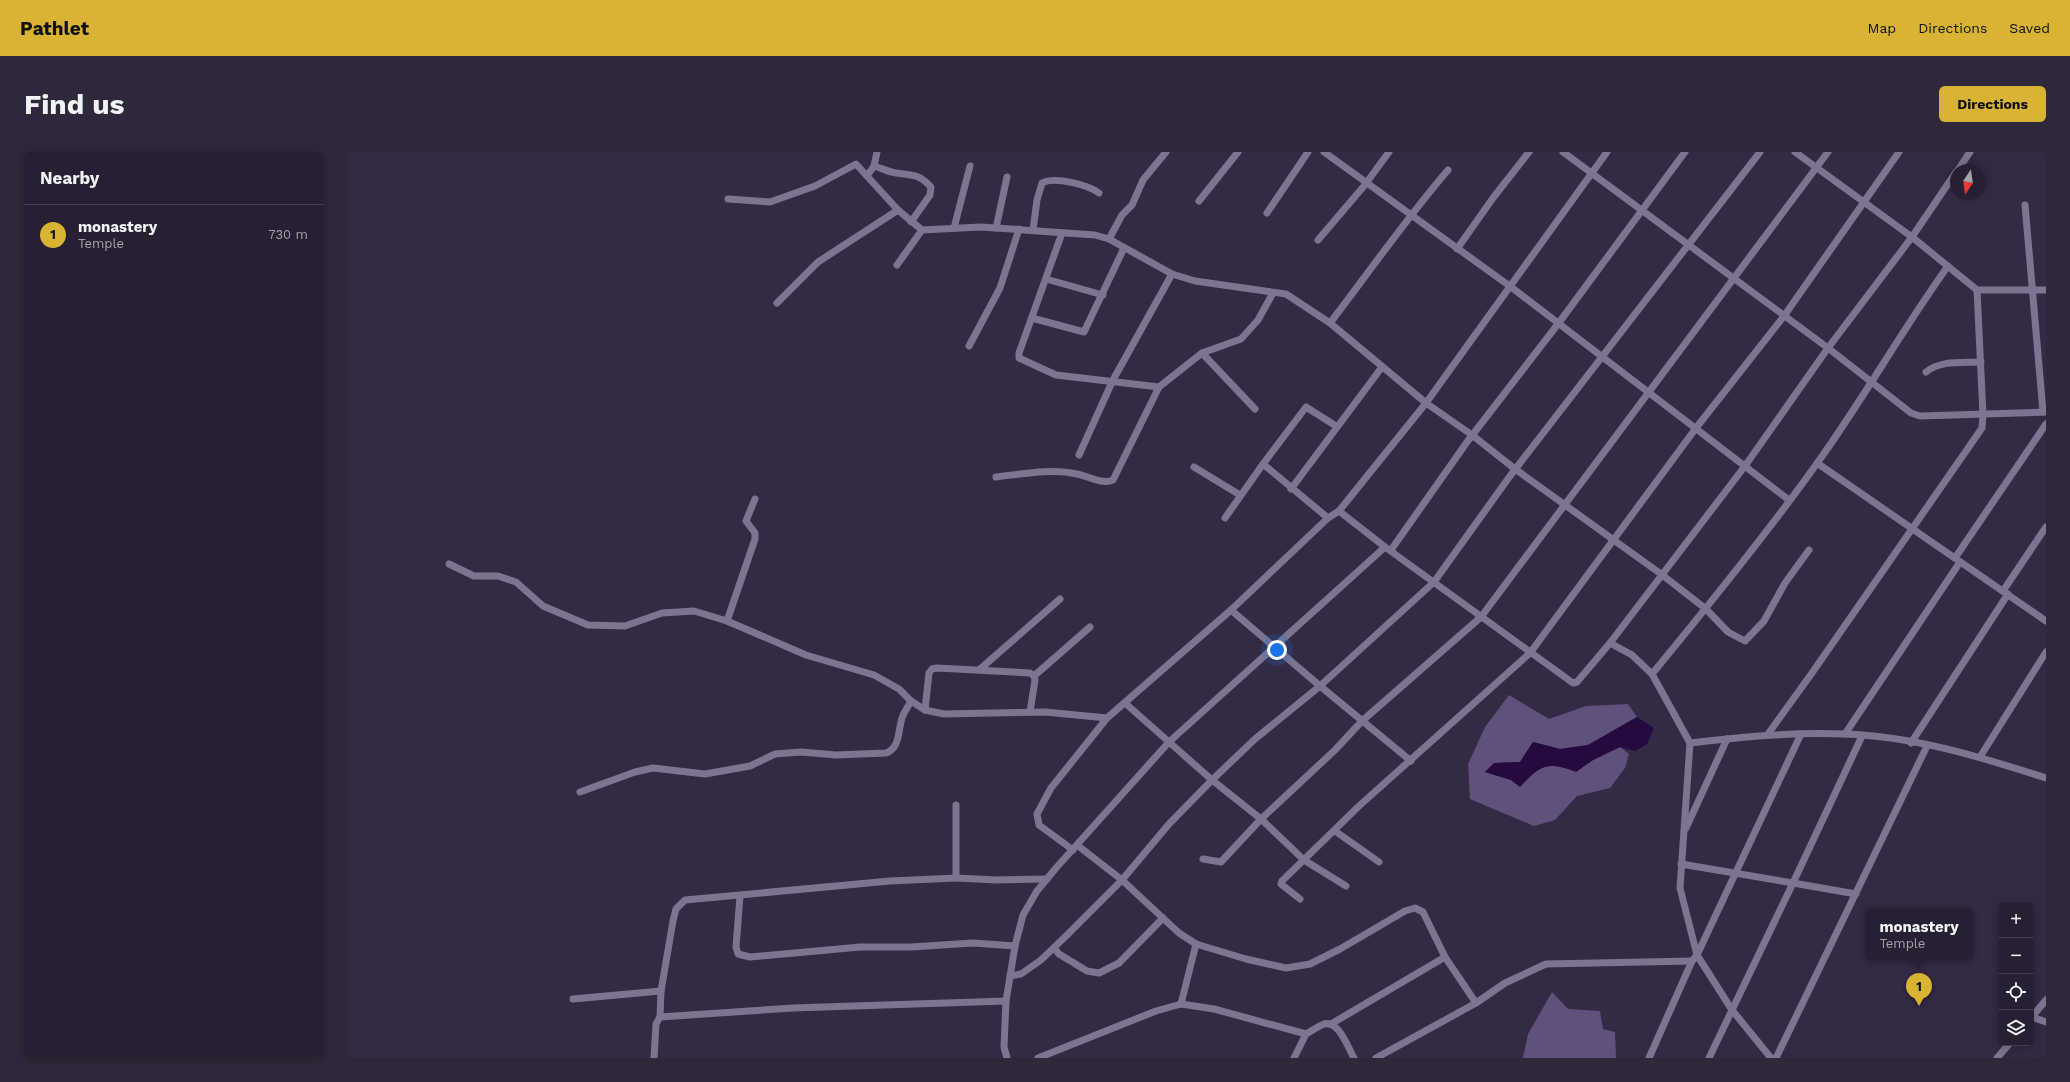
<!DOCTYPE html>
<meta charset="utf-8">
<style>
:root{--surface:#262032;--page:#2e283a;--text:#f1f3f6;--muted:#a4a3ac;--line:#423e4d;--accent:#d9b334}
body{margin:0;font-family:"Work Sans",sans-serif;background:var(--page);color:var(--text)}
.controls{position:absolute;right:12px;bottom:12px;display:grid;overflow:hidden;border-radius:6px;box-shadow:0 2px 10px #0003}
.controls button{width:36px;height:36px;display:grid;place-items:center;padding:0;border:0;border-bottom:1px solid var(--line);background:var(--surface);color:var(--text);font:20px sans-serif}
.compass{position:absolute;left:1602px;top:12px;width:36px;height:36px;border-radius:50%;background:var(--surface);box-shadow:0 2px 10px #0003;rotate:193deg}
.you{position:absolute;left:929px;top:498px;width:14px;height:14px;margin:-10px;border:3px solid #fff;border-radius:50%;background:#1a73e8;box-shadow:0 0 0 6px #1a73e833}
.badge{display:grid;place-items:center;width:26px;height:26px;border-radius:50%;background:var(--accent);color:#111;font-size:13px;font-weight:700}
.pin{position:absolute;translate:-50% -33px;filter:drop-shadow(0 1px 2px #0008)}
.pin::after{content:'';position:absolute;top:21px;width:14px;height:12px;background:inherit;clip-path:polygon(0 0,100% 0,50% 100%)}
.popup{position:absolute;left:1517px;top:756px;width:108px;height:52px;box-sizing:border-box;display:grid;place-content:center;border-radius:6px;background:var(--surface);filter:drop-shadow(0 1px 3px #0005);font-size:13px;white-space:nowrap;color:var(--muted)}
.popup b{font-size:15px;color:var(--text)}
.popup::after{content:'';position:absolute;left:50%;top:100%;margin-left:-8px;border:8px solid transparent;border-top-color:var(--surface)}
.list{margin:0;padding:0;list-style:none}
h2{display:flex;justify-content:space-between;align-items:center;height:52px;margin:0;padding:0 16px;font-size:17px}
h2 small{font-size:13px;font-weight:400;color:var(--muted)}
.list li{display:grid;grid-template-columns:26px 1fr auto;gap:12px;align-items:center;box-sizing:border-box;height:60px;padding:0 16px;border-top:1px solid var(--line)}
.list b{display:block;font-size:15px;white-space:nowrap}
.list p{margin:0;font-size:13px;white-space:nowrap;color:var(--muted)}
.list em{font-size:13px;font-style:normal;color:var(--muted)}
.icon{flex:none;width:22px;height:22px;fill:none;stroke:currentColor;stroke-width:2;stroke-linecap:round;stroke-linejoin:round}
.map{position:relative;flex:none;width:1698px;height:906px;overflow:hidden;border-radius:6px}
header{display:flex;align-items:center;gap:24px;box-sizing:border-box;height:56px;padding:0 20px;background:var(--accent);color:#111}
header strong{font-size:19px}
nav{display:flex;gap:22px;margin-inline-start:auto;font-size:14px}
.intro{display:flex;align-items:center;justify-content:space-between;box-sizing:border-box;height:96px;padding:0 24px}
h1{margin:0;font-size:28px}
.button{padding:10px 18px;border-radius:6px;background:var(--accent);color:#111;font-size:14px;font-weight:700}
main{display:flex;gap:24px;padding:0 24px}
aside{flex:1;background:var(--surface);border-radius:6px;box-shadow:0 2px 10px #0003}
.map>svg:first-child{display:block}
</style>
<header>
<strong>Pathlet</strong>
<nav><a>Map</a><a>Directions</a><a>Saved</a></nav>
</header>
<div class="intro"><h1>Find us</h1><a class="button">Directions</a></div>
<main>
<aside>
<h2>Nearby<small></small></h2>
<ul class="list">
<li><span class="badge">1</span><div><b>monastery</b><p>Temple</p></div><em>730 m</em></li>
</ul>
</aside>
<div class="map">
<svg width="1698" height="906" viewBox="0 0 1698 906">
<rect width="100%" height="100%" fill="#332a43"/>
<!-- green -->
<g fill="#60507b">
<path d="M1161,543L1201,567L1238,554L1280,552L1289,565L1240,593L1212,597L1185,590L1172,610L1146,611L1137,620L1163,628L1172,634C1193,613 1199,609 1228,619L1245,608L1272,595L1281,602L1277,616L1262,636L1229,644L1207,668L1186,674L1122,647L1120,612L1137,575Z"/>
<path d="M1204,840L1220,857L1252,859L1255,877L1267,880L1268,906H1175L1180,882Z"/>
</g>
<!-- water -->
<path fill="#250a41" d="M1289,565L1306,576L1299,592L1287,599L1272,595L1245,608L1228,620C1198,609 1193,613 1172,635L1163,628L1137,620L1146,611L1172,610L1185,590L1212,597L1240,593Z"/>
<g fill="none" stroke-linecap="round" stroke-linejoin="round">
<!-- minor -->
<g stroke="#7e7490" stroke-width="7">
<path d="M976,0L1163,135L1441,348"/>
<path d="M1215,0L1480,196L1563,261L1572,264L1698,260"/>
<path d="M1447,0L1564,85L1629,138H1698"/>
<path d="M526,14C533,16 541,20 548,21C564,23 571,22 583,35L582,43L563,70"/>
<path d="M1610,18L1622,0"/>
<path d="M519,24L526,14L529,0"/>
<path d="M380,47L422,50L467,34L508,12L550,58L574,78L633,75L747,83L761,87L824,122L847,129L938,142L982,171C1021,120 1058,67 1100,18"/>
<path d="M851,49L890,0"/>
<path d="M1677,53L1695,260"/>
<path d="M919,61L960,0"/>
<path d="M606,76L622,14"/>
<path d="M648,76L659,25"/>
<path d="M685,78L689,48L694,31C707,24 740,33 751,41"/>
<path d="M714,81L671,201V206L708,223L811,235"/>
<path d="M761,87L774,63L784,53L795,28L818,0"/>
<path d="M970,88L1016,34L1041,0"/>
<path d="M1109,97L1145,46L1181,0"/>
<path d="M549,113L574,78"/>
<path d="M698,127L755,143"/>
<path d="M429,151L470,110L550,58"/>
<path d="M684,166L736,180L776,96"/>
<path d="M982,171L1078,251L1124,283L1167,317L1313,422L1358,457L1380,480L1397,489L1416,469L1437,431L1461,398"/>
<path d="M621,194L652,136L671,77"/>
<path d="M854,201L907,257"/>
<path d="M1578,220C1593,208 1613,211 1633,210"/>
<path d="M731,303L765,228L824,122"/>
<path d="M1469,311L1698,469"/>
<path d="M915,312L958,255L988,274"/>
<path d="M846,315L892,343"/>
<path d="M648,325C674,322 703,316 729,322C740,324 754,333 765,328L811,235L854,201L893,187L910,168L925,141"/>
<path d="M943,337L1034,215"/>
<path d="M991,359L1037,395L1225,531L1229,530L1262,491L1284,503L1304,522L1342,591L1332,736L1349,803L1384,858L1423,906"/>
<path d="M877,366L915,312L980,366"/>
<path d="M1043,398L1119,290L1210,172L1337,0"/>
<path d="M1607,406L1698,272"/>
<path d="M101,412L126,424H150L168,430L195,454L240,473L277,474L314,461L346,459L379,469L458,503L526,523L551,537L563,549L577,558L596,562L697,560L759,566L883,458L980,366L991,359L1078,251L1259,0"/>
<path d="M1655,439L1698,375"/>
<path d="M883,458L972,534L1063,609"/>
<path d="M379,469L407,387V381L398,369L407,347"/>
<path d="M1262,491L1397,314L1480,196L1564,85L1608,20"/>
<path d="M631,518L712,447"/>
<path d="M1304,522C1361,453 1418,383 1470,310C1516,246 1554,178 1600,114"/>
<path d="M686,524L742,475"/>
<path d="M777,551L821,590L1037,395"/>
<path d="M577,558L581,521L584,517L589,516L682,521L686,524L687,528L682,560"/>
<path d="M1420,582L1464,521L1634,276L1635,263L1629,138"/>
<path d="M1497,582L1612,410"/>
<path d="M1342,591C1393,585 1444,580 1496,582C1565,584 1633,605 1698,626"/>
<path d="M1563,591L1660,442"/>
<path d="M1632,605L1698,500"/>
<path d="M232,640L287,620L305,616L357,622L402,614L427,602L453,600L488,603L538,601C552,596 550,579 554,566C556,560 560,555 563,549"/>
<path d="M608,653V726L649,728L699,727"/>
<path d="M1338,676L1379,587"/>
<path d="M987,679L1031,710"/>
<path d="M729,693L774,728L831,781L848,792L898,807L938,816L962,812L992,797L1057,759L1067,756L1075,760L1097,805L1128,851"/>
<path d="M725,698L691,673L689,662L703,636L759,566"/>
<path d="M855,707L873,710L913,667L987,598L1014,569L1133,465L1480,0"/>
<path d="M1333,712L1445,731L1361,906"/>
<path d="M1508,742L1445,731L1514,584"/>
<path d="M392,744L388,795L390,802L402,805L512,795H563L625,791L667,794"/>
<path d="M952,747L933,732L934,729L1011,654L1182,501L1348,276L1436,164L1551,0"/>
<path d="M706,796L711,802L739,819L751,821L771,811L815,766"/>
<path d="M662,824L673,822L693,808L718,784L774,728L821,672L864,628L913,667L956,708L998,734"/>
<path d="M225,847L313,839"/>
<path d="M833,852L848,792"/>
<path d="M312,865L313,839L325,769L328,757L337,748L542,729L608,726"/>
<path d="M1684,865L1698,870"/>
<path d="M1683,866L1698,848"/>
<path d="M983,872L1097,805"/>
<path d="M306,906L308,872L312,865L445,856L658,849"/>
<path d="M659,906L656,895L658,849L667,794L675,763L689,739L708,716L821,590L864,628L907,587L972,534L1086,430L1162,324L1412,0"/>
<path d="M690,906L808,859L833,852L866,857L958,882C964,879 970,874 976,872C991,868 1000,896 1006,906"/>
<path d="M946,906L958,882"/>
<path d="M1028,906L1128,851L1157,831L1198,812L1344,809"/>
<path d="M1301,906L1344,809L1349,803L1453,582"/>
<path d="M1428,906L1579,594"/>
<path d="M1649,906L1662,891"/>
</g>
</g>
</svg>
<div class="controls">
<button>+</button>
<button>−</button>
<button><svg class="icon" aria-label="locate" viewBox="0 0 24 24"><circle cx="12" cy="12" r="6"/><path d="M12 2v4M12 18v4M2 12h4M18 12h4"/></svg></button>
<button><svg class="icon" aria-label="layers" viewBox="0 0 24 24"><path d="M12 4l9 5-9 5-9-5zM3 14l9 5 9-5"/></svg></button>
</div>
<svg class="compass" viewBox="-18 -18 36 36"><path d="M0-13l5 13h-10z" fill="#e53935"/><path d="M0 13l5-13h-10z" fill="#a4a3ac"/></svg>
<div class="you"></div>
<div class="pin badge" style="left:1571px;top:854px">1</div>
<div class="popup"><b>monastery</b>Temple</div>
</div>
</main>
